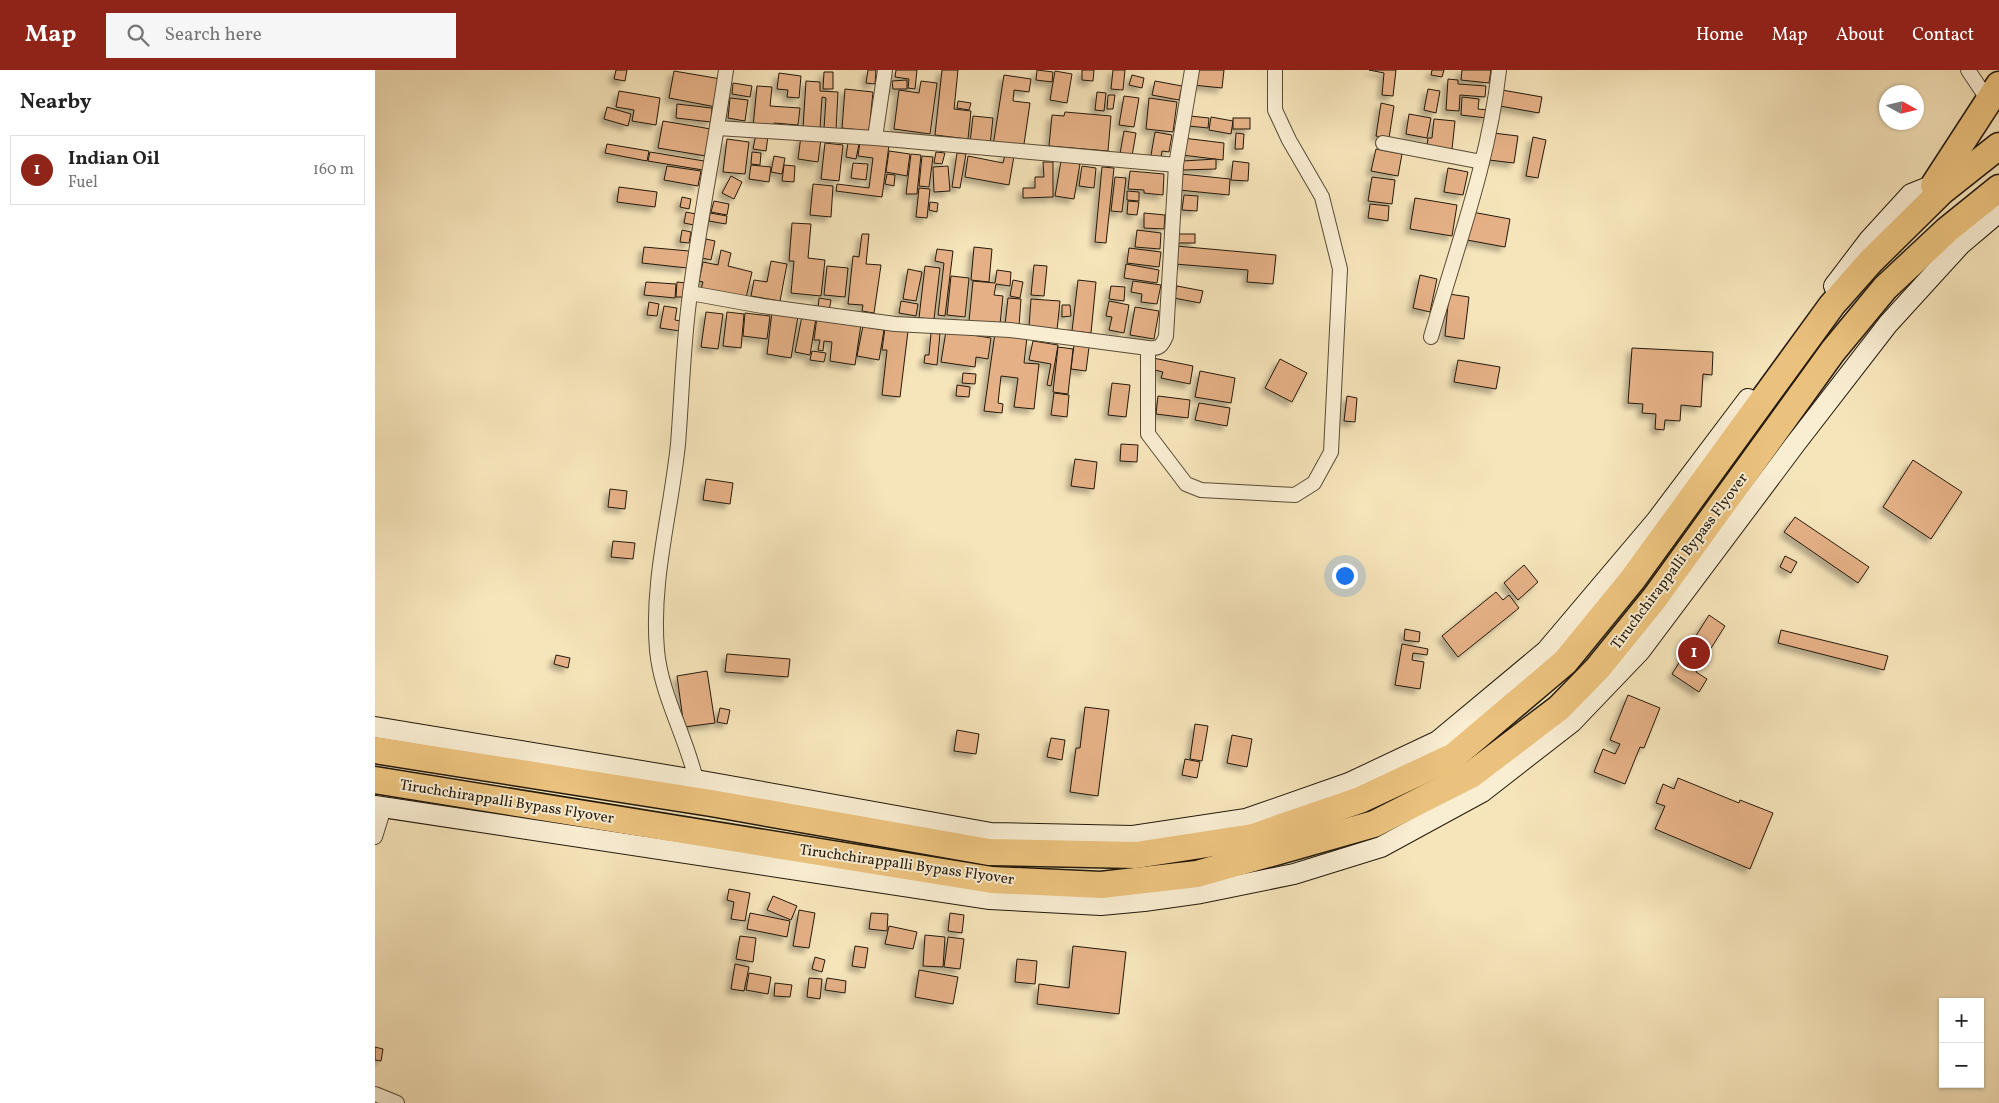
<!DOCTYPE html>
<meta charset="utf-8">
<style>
:root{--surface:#fff;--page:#f6f6f6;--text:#222;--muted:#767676;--line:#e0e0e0;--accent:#8f2418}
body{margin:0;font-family:Vollkorn,serif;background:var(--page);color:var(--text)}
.controls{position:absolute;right:15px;bottom:15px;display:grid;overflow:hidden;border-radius:0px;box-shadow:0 1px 4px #0004}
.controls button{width:45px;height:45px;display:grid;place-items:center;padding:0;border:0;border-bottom:1px solid var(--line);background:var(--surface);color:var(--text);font:25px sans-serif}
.compass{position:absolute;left:1504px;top:15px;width:45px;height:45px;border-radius:50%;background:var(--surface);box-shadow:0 1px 4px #0004;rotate:98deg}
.you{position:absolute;left:969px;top:505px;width:18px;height:18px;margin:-12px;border:4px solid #fff;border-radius:50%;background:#1a73e8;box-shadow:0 0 0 8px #1a73e833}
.badge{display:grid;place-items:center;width:32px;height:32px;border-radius:50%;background:var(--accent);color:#fff;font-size:16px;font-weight:700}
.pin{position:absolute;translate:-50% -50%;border:2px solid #fff;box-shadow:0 1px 5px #0006}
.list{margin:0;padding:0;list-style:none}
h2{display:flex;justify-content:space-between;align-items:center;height:65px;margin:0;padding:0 20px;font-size:21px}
h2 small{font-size:16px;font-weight:400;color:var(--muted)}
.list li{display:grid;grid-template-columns:32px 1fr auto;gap:15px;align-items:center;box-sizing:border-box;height:70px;margin:0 10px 10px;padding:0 10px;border:1px solid var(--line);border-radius:0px}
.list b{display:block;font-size:19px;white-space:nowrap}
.list p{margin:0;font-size:16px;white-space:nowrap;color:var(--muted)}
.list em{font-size:16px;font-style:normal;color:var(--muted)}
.icon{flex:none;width:28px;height:28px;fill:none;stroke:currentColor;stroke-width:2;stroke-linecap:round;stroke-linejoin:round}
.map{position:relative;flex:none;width:1624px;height:1033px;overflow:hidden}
header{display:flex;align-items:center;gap:30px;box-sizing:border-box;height:70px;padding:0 25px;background:var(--accent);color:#fff}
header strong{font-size:24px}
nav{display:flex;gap:28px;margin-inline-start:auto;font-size:18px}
.search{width:350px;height:45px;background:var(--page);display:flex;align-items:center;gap:12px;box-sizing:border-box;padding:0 18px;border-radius:0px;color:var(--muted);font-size:19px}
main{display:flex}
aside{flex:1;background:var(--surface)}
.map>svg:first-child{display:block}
</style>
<header>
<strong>Map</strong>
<div class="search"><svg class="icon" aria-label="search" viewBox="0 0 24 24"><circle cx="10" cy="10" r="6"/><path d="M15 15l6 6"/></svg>Search here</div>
<nav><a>Home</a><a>Map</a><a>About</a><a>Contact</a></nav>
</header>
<main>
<aside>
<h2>Nearby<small></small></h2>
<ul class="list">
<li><span class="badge">1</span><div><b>Indian Oil</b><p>Fuel</p></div><em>160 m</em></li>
</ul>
</aside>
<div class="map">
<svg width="1624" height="1033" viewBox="0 0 1624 1033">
<defs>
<filter id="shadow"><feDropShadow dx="-4.5" dy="4.5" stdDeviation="2.5" flood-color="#0004"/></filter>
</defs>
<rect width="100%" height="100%" fill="#f6e4ba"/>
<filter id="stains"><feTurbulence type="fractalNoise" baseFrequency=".004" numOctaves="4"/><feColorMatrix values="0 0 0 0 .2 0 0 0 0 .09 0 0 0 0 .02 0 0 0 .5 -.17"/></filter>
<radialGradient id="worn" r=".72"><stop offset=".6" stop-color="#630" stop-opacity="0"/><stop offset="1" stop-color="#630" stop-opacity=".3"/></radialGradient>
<!-- building -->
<g fill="#e5b086" stroke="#23190b" filter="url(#shadow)">
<path d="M241,0H252L250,11L239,9Z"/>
<path d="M493,0H501L500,14L491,13Z"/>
<path d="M521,0H542L540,19L533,18L534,9L520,7Z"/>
<path d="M567,0H583L579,39L596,41L593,69L560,65Z"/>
<path d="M662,0L678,2L677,12L661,10Z"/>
<path d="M707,0H719L718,11L707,10Z"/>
<path d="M738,0H750L748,20L736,19Z"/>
<path d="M820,0H849L847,18L818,15Z"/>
<path d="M994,0H1021L1018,26L1007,25L1009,3Z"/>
<path d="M1057,0H1069L1067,7L1056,5Z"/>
<path d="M1087,0H1116L1114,13L1086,10Z"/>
<path d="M299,1L346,9L341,37L294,28Z"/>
<path d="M680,1L697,4L692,33L675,30Z"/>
<path d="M449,2H458V19H448Z"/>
<path d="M404,3L426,6L424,28L412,27L413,20L402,19Z"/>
<path d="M629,5L656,9L654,22L639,20L638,31L655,33L648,81L618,76Z"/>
<path d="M757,5L769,8L767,18L754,15Z"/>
<path d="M1073,9L1083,10V14L1111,16L1110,27L1085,25L1084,41L1071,40Z"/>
<path d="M532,10V19H518L517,11Z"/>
<path d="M431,11L445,12V21L463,22L461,60L449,59L451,28L447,27L445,59L428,58Z"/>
<path d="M546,11L562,13L555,64L519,59L524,20L544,23Z"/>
<path d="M780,11L807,16L804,30L777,25Z"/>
<path d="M358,13L377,16L375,27L357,24Z"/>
<path d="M382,16L397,17L395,36L425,38L423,55L399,53L398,59L378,57Z"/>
<path d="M470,19L498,22L494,61L467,58Z"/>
<path d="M1053,19L1065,21L1061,43L1049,40Z"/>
<path d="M1127,20L1167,27L1164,43L1125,36Z"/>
<path d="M244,21L285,28L281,55L257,51L259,40L241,37Z"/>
<path d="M722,22L731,23L729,41L720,40Z"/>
<path d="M733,25H740L738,39H732Z"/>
<path d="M749,26L764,28L759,57L744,55Z"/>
<path d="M1087,27L1104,29L1103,39L1113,40L1112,48L1086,45Z"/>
<path d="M355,28L373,30L370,51L353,48Z"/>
<path d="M774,28L802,32L798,62L771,59Z"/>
<path d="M583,31L596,33L594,40L582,38Z"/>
<path d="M1006,33L1019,36L1014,68L1001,66Z"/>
<path d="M302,34L337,38L336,52L301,48Z"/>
<path d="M232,37L256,44L253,56L229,49Z"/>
<path d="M690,42L736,46L733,81L674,76L677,45L689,46Z"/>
<path d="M1034,44L1056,48L1052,68L1031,64Z"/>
<path d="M598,46L618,48L615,75L595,73Z"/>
<path d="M815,46L834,48L833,58L814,56Z"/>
<path d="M836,47L858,51L856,64L834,60Z"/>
<rect x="858" y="48" width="17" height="11"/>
<path d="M1059,49L1080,51L1077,79L1052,77L1053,68H1057Z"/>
<path d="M288,51L336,59L331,86L283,78Z"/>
<path d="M749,61L761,63L757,86L745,84Z"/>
<path d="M780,62L797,65L794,82L787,81L785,93L775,91Z"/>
<path d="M861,63L869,64L868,79H860Z"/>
<path d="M1118,63L1143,66L1139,93L1114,90Z"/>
<path d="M381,64L393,66L391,81L378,79Z"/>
<path d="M426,66L446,69L443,92L423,89Z"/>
<path d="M1158,67L1171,70L1163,108L1151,106Z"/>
<path d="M808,68L849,73L848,90L807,85Z"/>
<path d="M352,69L374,72L370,104L348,102Z"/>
<path d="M473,72L484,74L481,89L471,87Z"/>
<path d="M485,72L514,75L507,127L461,121L462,114L494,118L498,88L483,86Z"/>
<path d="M450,73L468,75L464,111L446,109Z"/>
<path d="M232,74L274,81L272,91L230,83Z"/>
<path d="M1001,79L1027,84L1023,106L996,101Z"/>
<path d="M514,81L535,84L532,106L511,102Z"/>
<path d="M275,82L329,91L328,100L273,91Z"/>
<path d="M377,82L386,83L385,95L376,94Z"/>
<path d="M561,82L570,83L567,94L559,93Z"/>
<path d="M582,83L591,84L585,118L577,117Z"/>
<path d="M536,84L546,85L542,124H531Z"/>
<path d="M630,85L639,86L634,115L590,107L593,86L628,93Z"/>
<path d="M399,86L410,88L407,104L396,102Z"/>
<path d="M547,86L558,87L554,117L544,116Z"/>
<path d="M841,89V99L808,100V91Z"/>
<path d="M686,91L705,94L699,129L680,126Z"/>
<path d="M858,91L874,93L873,111L856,110Z"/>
<path d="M668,92H678V127L648,128V118H660V107H669Z"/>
<path d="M478,93L493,94L491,110L476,108Z"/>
<path d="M376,95L396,97L394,112L374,109Z"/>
<path d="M409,95L420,96L419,112L407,111Z"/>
<path d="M292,96L326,101L323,116L289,110Z"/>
<path d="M573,96L575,121L559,122L558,97Z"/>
<path d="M707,96L721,98L719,118L704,116Z"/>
<path d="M727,97L739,98L731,173L720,172Z"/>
<path d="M1073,98L1093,102L1088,125L1069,122Z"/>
<path d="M755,101L789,104L788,125L769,123V120L753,119Z"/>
<path d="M512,104L520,105L519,116L510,114Z"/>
<path d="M806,104L855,109L854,125L804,120Z"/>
<path d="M356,106L367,112L359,129L347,123Z"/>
<path d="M740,107L751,108L747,142L736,141Z"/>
<path d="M997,107L1020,110L1017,134L993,131Z"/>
<path d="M438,114L458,116L456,147L435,145Z"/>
<path d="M244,117L282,122L280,137L242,132Z"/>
<path d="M544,118L555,119L552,148L541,147Z"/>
<path d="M752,121L764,122V131L752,130Z"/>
<path d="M809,125L823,126L822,141L807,140Z"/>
<path d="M307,127L316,129L314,139L305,137Z"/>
<path d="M1040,128L1082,135L1077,166L1035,159Z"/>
<path d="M339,131L354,134L352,145L336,142Z"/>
<path d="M753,131L764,132L762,145L752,144Z"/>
<path d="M555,132L563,133L562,142L554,140Z"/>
<path d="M995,134L1014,136L1013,151L993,148Z"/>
<path d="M311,142L321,144L319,155L309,153Z"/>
<path d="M1097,142L1135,149L1130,177L1092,170Z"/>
<path d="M335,143L352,146L351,154L334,151Z"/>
<path d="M769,143L790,145L789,159L769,158Z"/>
<path d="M417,153L436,154L433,188L450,190L446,226L416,223L419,191H414Z"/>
<path d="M307,160L316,162L314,173L305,172Z"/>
<path d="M762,160L786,163L785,179L760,177Z"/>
<path d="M487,164H494L491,194L506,195L499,243L487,241L488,235L473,234L478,186L484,187Z"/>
<rect x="801" y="164" width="19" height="9"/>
<path d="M331,169L340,171L336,190L327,188Z"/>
<path d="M801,176L901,185L898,214L872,212L873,200L800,194Z"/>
<path d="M269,177L314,181L312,198L267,193Z"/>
<path d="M599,177L617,179L614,212L596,210Z"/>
<path d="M754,178L786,182L784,197L752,193Z"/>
<path d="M562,179L578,181L570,246L563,245L569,193L560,191Z"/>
<path d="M346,180L356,183L353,196L377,202L371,228L326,219L328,212L324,211L328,192L343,195Z"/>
<path d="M396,191L412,194L405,231L376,226L379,210L392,212Z"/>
<path d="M751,194L784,200L782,213L749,208Z"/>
<path d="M659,195L672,196L669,226L656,225Z"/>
<path d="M452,196L473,198L470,227L449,225Z"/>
<path d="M550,196L565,198L559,249L544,248Z"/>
<path d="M533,199L547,202L541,231L528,229Z"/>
<path d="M622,200L636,202L635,216L621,214L619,225L628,226L625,254L594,251L598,211L620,213Z"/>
<path d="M1045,205L1062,209L1055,242L1038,238Z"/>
<path d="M576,206L594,208L590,247L572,245Z"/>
<path d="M638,210L648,212L645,228L635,226Z"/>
<path d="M703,210L721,212L716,263L697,261Z"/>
<path d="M758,211L786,215L782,234L766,232L767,224L756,222Z"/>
<path d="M271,212L301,214L300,228L269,225Z"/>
<path d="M302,212L311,213L310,227H301Z"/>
<path d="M736,216L750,217L749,231L734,229Z"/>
<path d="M802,216L828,221L825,233L799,228Z"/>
<path d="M1074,224L1094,227L1089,269L1070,266Z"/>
<path d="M444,228L456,230L454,241L443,239Z"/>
<path d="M633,228L646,229L644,256L630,255Z"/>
<path d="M656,229L685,231L682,260L654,257Z"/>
<path d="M526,231L543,234L541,246L524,243Z"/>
<path d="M734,231L754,235L749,263L734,260L737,247L731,246Z"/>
<path d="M274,232L284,234L282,246L272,245Z"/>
<path d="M687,235H695L696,246L687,247Z"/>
<path d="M289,236L302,238L300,250L306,251L305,261L285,258Z"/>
<path d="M760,237L784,241L779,269L755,265Z"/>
<path d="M331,242L348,244L343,279L326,277Z"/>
<path d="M352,242L369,244L366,278L348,276Z"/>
<path d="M397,242L423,246L416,288L392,284Z"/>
<path d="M370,243L395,246L392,269L368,266Z"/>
<path d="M427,246L441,248L435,285L420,282Z"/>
<path d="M442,247L486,254L480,295L455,291L457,272L449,271L448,281L443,280L445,270H439Z"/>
<path d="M488,256L509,260L504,290L482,286Z"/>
<path d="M510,258L533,261L525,327L507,325L512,280H507Z"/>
<path d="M571,261L616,268L613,289L601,287L600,297L566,292Z"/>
<path d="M556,263L565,264L562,295L549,293L550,285H554Z"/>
<path d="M620,263L652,267L649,293L664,294L659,339L639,337L643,308L626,306L623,333L628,334L627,343L609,341Z"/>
<path d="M658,271L683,275L676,316L672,315L676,294L654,290Z"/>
<path d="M699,275L714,277L711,301L696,299Z"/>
<path d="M683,277L698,279L693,324L678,322Z"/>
<path d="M1257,278L1338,282L1337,305L1328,304L1326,337L1306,335L1305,351L1290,350L1289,360L1280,359L1281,344L1267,343L1268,334L1253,333Z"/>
<path d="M437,281L451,283L449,292L435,290Z"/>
<path d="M778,288L818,296L815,314L786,308L788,302L776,299Z"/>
<path d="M905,289L932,303L917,332L890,318Z"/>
<path d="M1083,290L1125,297L1121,319L1079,312Z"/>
<path d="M825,301L860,308L856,333L820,327Z"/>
<path d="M588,303L601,304L600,314L587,313Z"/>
<path d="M737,313L755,315L751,347L733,345Z"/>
<path d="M582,315L595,317L594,327L581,326Z"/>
<path d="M679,323L694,325L692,347L676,345Z"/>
<path d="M783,326L815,330L813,348L781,344Z"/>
<path d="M972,326L982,328L980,352L969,351Z"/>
<path d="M824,333L855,338L852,356L820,350Z"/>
<path d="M746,374L763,375L762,392L745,391Z"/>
<path d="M700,389L722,392L719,419L696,416Z"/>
<path d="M1538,390L1587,422L1556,469L1508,437Z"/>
<path d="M331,409L358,413L355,434L328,430Z"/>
<path d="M235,419L252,421L250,439L233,437Z"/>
<path d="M1420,447L1494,497L1483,513L1409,462Z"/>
<path d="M238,471L260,473L258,489L236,487Z"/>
<path d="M1410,486L1422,492L1416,503L1405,497Z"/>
<path d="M1149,495L1163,512L1143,530L1129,513Z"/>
<path d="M1121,522L1128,530L1134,525L1144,538L1083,587L1067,566Z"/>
<path d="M1334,545L1350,556L1321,602L1332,609L1324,622L1297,604Z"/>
<path d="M1030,559L1045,562L1044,572L1029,570Z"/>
<path d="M1406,560L1513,586L1509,600L1403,573Z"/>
<path d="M1027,574L1053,579L1052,585L1038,583L1037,590L1049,592L1045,619L1020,615Z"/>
<path d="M352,584L415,589L413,607L350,602Z"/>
<path d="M181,585L195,588L193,598L179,594Z"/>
<path d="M332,601L340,653L309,657L302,606Z"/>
<path d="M1253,625L1285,638L1269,678L1265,677L1250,714L1219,702L1228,679L1240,684L1245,674L1235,670Z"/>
<path d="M710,637L734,640L723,726L695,722L701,678H705Z"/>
<path d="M345,638L355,640L352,654L342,652Z"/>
<path d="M820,654L833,656L827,691L815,689Z"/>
<path d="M582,660L604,664L601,684L579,681Z"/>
<path d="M857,665L877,669L872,697L852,693Z"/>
<path d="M676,668L690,670L687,690L672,687Z"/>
<path d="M810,689L825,692L822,708L807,705Z"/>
<path d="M1303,708L1364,733L1365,730L1398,743L1375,799L1280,759L1290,736L1281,733L1288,714L1299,719Z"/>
<path d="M354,819L375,823L370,851L356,849L359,832L352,830Z"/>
<path d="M398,826L422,836L416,850L392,840Z"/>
<path d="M424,840L440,843L434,878L418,876Z"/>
<path d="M375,843L415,851L412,867L372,859Z"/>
<path d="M496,843L513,844L512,861L494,859Z"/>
<path d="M575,843L589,845L587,863L573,861Z"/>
<path d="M514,856L542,862L538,879L510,874Z"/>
<path d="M550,865L570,867L568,897L548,896Z"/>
<path d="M365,866L381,868L378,892L361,889Z"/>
<path d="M573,867L589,869L585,899L569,897Z"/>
<path d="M480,876L493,878L490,898L477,896Z"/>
<path d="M698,876L751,882L744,944L662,934L664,914L694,918Z"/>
<path d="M440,887L450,890L447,902L437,899Z"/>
<path d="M642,889L662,891L660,914L640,912Z"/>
<path d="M360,894L374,897L369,921L356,919Z"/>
<path d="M544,900L583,907L578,934L540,927Z"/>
<path d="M374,903L396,907L393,924L371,920Z"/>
<path d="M434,908L447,909L445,929L432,927Z"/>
<path d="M452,908L471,911L470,923L450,920Z"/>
<path d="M400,913L417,915L415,927L399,926Z"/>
<path d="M0,977L8,979L6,991L0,990Z"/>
</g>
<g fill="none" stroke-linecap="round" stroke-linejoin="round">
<!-- street casing -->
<g stroke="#584c37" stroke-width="16">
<g id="street">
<path d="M1593,0L1613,30"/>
<path d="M343,58L500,68L801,95"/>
<path d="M500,68L510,0"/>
<path d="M1008,73L1107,92"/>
<path d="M315,223L387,236L520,254L635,260L773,278C784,279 787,276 791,266L801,95L817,0"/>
<path d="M1056,267C1081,179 1114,92 1124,0"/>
<path d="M773,278V364L811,414L826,420L920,425L939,413L956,382L965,199L947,127L914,70L900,40V0"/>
<path d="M321,710C311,666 286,625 282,580C276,510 296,443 303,374C307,324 308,274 315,224C325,149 340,75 351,0"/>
<path d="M0,767L9,738"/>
<path d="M0,1024L22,1033"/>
</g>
</g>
<!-- secondary casing -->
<g stroke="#23190b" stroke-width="22">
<g id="secondary">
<path d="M1459,216L1494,170L1536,124L1571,110"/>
<path d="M0,657L321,710L616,763L758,766L871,749L974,713L1063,671L1171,581L1281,451L1373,329"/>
<path d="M0,736L615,829L726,835L769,831L826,823L919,804L1006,777L1107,722L1197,652L1265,581L1421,373L1513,254L1586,174L1624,142"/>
</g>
</g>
<!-- highway casing -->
<g stroke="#23190b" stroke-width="29">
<g id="highway">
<path d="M1559,115L1624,15"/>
<path d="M0,680L336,733L614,782L761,785L878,767L985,730L1079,686L1190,592L1257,510L1457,235L1496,191L1567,121L1624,76"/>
<path d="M0,710L617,810L726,815L822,804L999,754L1096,705L1184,638L1223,598L1279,529L1458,281L1510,218L1572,160L1624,118"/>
</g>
</g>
<!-- street -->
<use href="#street" stroke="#f9edd2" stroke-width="14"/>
<!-- secondary -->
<use href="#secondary" stroke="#f9edd2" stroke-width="20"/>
<!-- highway -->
<use href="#highway" stroke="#ebc27d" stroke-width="26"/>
</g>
<g text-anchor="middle" stroke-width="4" stroke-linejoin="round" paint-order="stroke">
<!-- street labels -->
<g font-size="15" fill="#23190b" stroke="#f9edd2">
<text transform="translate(1304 491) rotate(-53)" y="5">Tiruchchirappalli Bypass Flyover</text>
<text transform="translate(132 731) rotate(9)" y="5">Tiruchchirappalli Bypass Flyover</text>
<text transform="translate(532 794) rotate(8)" y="5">Tiruchchirappalli Bypass Flyover</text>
</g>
</g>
<rect width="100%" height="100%" filter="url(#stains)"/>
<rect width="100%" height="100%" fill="url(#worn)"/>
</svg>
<div class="controls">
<button>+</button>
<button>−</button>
</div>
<svg class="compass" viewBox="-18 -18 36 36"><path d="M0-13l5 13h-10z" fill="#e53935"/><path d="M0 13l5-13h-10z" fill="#767676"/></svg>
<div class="you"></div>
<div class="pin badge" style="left:1319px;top:583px">1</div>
</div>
</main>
